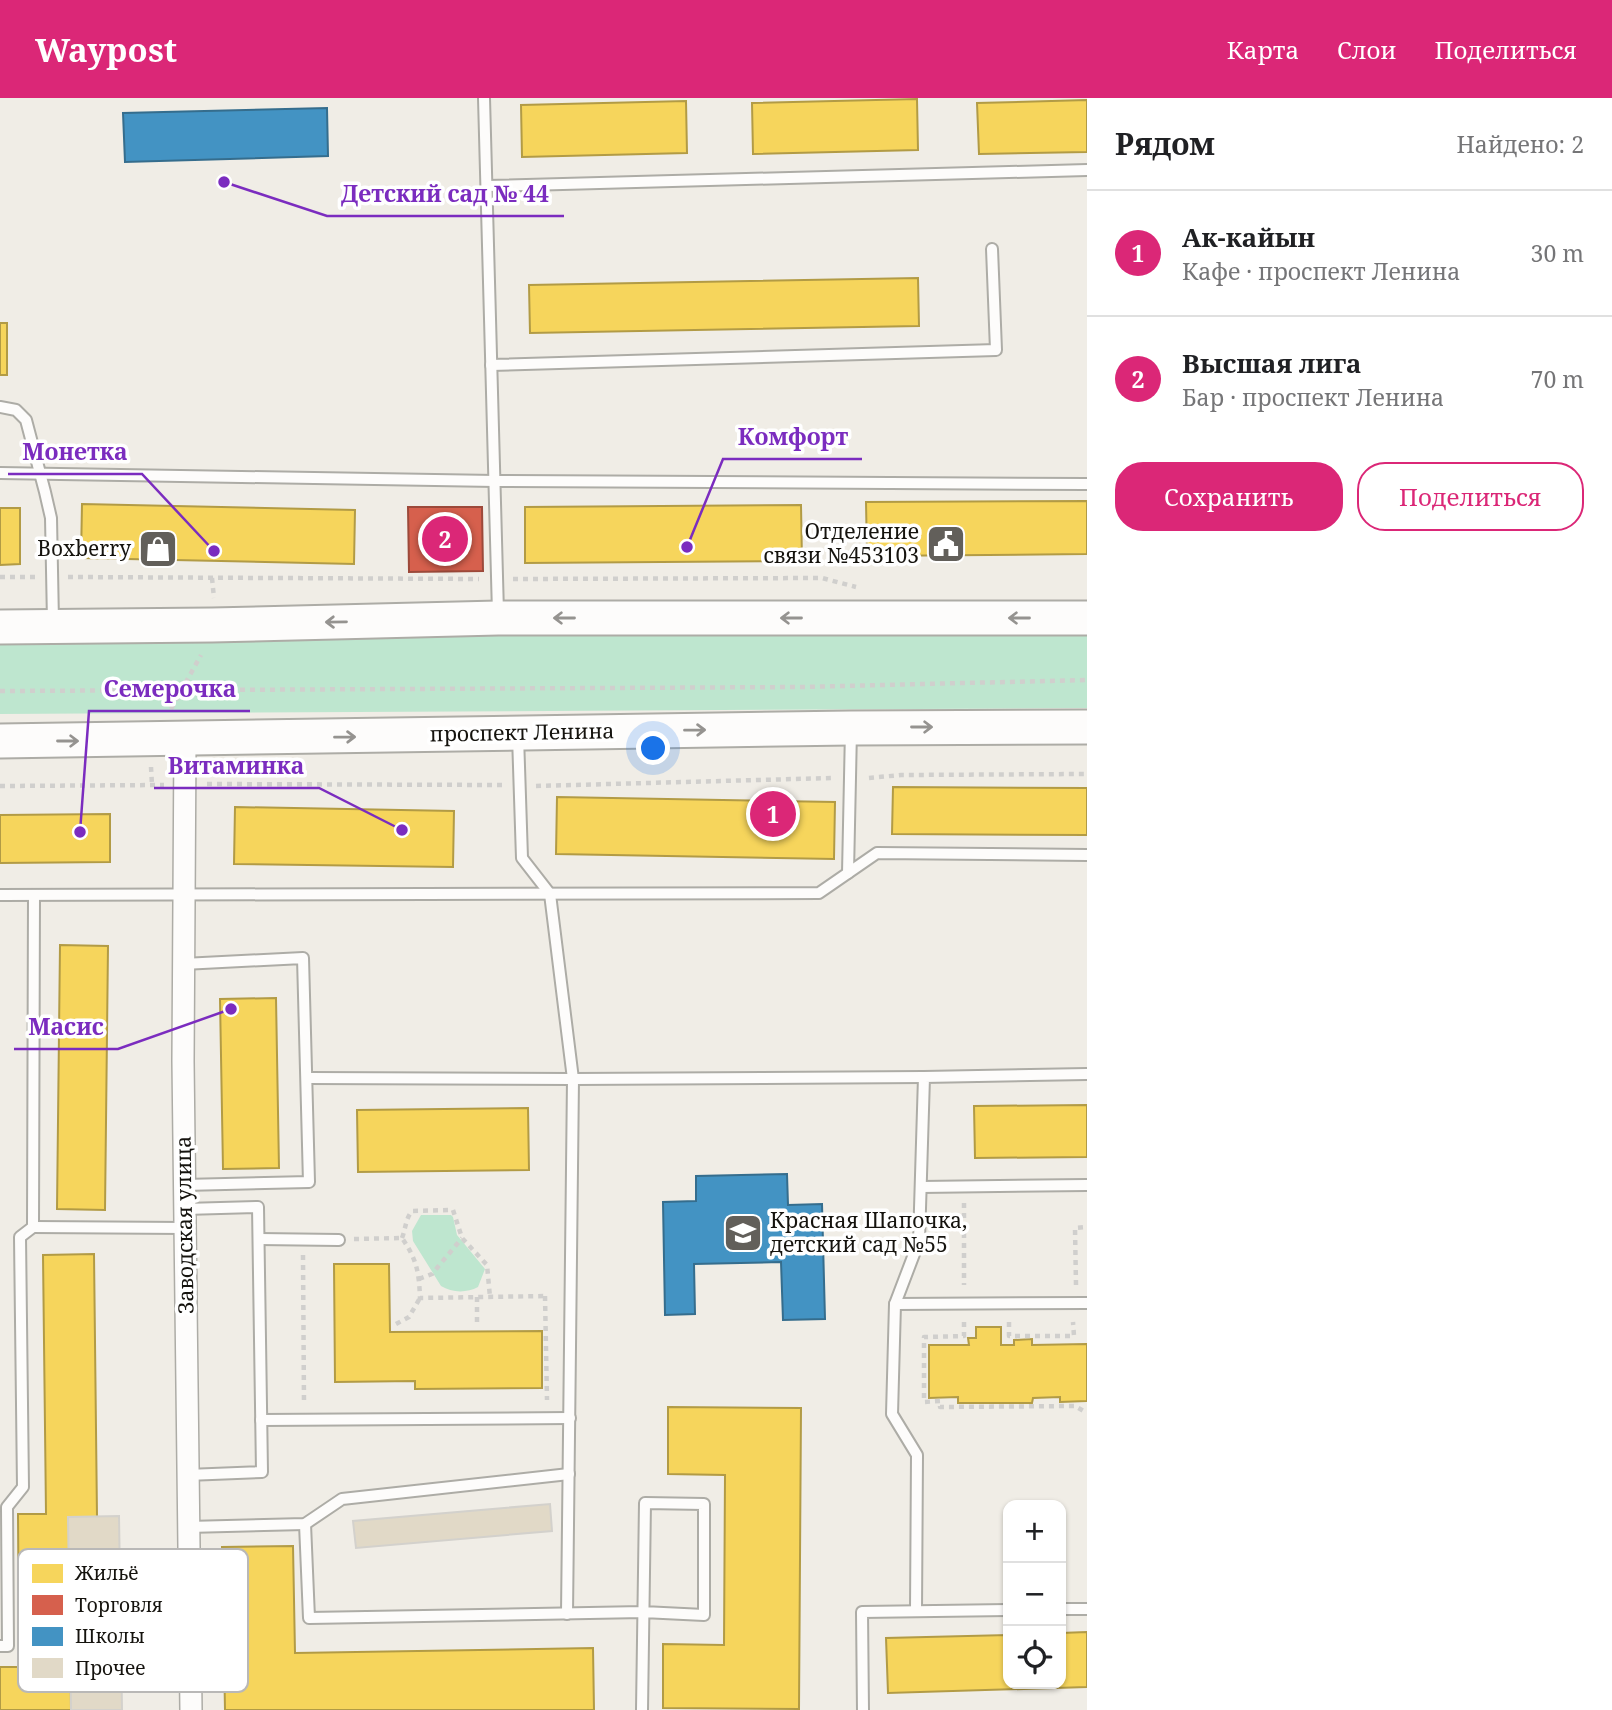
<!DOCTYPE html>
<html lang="ru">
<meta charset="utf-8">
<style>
:root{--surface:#fff;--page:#f6f6f6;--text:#202124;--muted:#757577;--line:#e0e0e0;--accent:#db2777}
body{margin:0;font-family:"Noto Serif",serif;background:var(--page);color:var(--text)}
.controls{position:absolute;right:21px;bottom:21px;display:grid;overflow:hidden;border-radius:14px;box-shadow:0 2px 5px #0004}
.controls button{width:63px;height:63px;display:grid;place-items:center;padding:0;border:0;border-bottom:2px solid var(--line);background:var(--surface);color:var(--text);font:35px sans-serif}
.you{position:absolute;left:654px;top:651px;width:24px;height:24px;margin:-18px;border:5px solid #fff;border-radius:50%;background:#1a73e8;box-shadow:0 0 0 10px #1a73e833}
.badge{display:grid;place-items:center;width:46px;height:46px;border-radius:50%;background:var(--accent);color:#fff;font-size:23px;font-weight:700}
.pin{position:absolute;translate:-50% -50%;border:4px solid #fff;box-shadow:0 2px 7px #0006}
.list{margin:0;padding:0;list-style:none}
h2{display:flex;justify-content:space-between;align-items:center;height:91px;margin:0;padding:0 28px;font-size:30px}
h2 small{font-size:23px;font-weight:400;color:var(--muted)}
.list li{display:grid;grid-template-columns:46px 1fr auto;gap:21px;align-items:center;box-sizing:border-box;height:126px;padding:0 28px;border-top:2px solid var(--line)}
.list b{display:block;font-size:26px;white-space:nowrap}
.list p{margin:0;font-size:23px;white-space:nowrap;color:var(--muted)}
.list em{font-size:23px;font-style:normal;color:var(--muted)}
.actions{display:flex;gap:14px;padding:21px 28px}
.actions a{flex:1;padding:16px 0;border:2px solid var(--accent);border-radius:28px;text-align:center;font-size:24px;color:var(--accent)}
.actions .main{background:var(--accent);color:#fff}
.icon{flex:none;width:38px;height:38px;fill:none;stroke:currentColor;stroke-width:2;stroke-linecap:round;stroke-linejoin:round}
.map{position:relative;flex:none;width:1087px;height:1612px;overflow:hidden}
header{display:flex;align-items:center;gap:42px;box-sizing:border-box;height:98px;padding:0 35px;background:var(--accent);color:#fff}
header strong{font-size:33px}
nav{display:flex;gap:38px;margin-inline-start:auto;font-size:24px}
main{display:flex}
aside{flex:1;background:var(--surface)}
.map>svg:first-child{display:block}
</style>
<header>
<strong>Waypost</strong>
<nav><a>Карта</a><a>Слои</a><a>Поделиться</a></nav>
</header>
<main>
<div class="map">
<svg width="1087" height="1612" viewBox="0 0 1087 1612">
<rect width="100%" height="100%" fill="#f0ede6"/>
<!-- green -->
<g fill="#bee6cf">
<path d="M1087,528V610L0,616V541Z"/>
<path d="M421,1117H451L453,1119L457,1137L485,1171L478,1189C467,1195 452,1195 441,1188L413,1143L412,1133Z"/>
</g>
<!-- homes -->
<g fill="#f6d55c" stroke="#b29b45" stroke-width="2">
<path d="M917,1L918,52L753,56L752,5Z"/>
<path d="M1087,2V54L979,56L977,5Z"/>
<path d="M686,3L687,55L522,59L521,7Z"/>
<path d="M918,180L919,228L530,235L529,187Z"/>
<rect x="0" y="225" width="7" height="52"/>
<path d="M1087,403V456L867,458L866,404Z"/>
<path d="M82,406L355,412L354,466L81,460Z"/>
<path d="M801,407L802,463L525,465V409Z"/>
<path d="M0,410H20V466L0,467Z"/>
<path d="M893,689L1087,690V737L892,736Z"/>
<path d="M557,699L835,704L834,761L556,756Z"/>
<path d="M235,709L454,713L453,769L234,766Z"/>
<path d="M110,716V764L0,765V717Z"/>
<path d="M60,847L108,848L105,1112L57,1111Z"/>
<path d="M276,900L279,1070L223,1071L220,901Z"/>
<path d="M1087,1007V1059L975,1060L974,1008Z"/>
<path d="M528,1010L529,1072L358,1074L357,1012Z"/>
<path d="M94,1156L97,1419L69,1420L71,1612H0V1569H19L18,1416H46L43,1157Z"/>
<path d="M334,1166H389L390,1234L542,1233V1290L415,1291V1283L335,1284Z"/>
<path d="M976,1229H1001V1247H1014V1242L1032,1241V1247L1087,1246V1303L1060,1304V1299L1033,1300L1032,1305H958V1299L929,1300V1247H969L968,1240H976Z"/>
<path d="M668,1309L801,1310L799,1611L663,1610V1546L724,1547L725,1377L668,1376Z"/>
<path d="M293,1448L295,1555L593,1550L594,1612H225L222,1449Z"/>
<path d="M1087,1534V1589L888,1595L886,1540L1008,1537V1586H1061V1535Z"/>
</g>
<!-- shops -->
<path fill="#d6604d" stroke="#9c493a" stroke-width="2" d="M408,409H482L483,473L409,474Z"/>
<!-- schools -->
<g fill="#4393c3" stroke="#356d8d" stroke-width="2">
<path d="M327,10L328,58L125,64L123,15Z"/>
<path d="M787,1076L788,1107L822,1106L825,1221L783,1222L781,1164L694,1166L695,1216L665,1217L663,1104L696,1103V1078Z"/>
</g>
<!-- building -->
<g fill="#e1d9c7" stroke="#d3d1cc" stroke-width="2">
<path d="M550,1406L552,1433L356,1450L353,1423Z"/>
<path d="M119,1418L122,1612H71L68,1419Z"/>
</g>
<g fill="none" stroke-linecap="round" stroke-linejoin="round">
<!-- service casing -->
<g stroke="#adaca6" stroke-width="14">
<g id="service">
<path d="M484,0L498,515"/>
<path d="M487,88L1087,72"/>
<path d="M491,267L996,252L992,151"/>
<path d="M0,309L16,312L26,322L45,394L51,420L53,524"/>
<path d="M0,375L495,383L1087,386"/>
<path d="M518,638L522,760L550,796L573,981L924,979"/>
<path d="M848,775L851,632"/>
<path d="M0,797L819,795L877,755L1087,757"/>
<path d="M183,866L303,860L309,1084L184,1087"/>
<path d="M308,980L573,981L567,1516"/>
<path d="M921,1089L1087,1087"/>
<path d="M185,1111L258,1109L262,1374L187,1377"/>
<path d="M33,1129L185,1130"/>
<path d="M259,1141L339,1142"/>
<path d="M895,1206L1087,1205"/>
<path d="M261,1322L570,1320"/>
<path d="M305,1426L309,1520L643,1514L704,1517V1406L645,1405L642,1612"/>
<path d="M188,1429L305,1426L342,1401L569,1376"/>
<path d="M1061,1511H1087"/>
<path d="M916,1513L917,1357L892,1316L895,1206L919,1143L924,979L1087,976"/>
<path d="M0,1548H8L7,1409L23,1389L20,1139L33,1129L34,797"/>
<path d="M863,1612L862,1514L1008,1512"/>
</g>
</g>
<!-- minor casing -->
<g stroke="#adaca6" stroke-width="24">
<path id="minor" d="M185,642L183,963L191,1612"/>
</g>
<!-- primary casing -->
<g stroke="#adaca6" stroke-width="37">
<g id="primary">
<path d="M0,529L212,527L498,520H1087"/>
<path d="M0,643L851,630L1087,629"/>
</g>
</g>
<!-- path -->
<g stroke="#d0cfcd" stroke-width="4.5" stroke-dasharray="5 5" stroke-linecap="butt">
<path d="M0,479H35"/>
<path d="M68,479L479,481"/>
<path d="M212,480L214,500"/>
<path d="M513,481L822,480L856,489"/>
<path d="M0,593L801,589L1087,582"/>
<path d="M171,611L201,557"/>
<path d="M151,669L152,687"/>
<path d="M869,680L901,677L1087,676"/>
<path d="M207,686L503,687"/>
<path d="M0,688L164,687"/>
<path d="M536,688L832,680"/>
<path d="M964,1105V1187"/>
<path d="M402,1140C406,1130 405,1122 412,1113L453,1112L462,1140L487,1167L490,1199"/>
<path d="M354,1141L402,1140C417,1162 419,1174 420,1200L547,1198"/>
<path d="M303,1157L304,1306"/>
<path d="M419,1181L432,1176L462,1140"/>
<path d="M1076,1187L1075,1130L1087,1129"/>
<path d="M545,1198L547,1302"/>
<path d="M477,1199V1228"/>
<path d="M964,1224V1238L924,1239V1304L940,1303V1309L1075,1308L1087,1315"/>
<path d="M1009,1224V1238H1074L1073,1224"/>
<path d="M396,1226L409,1219L420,1200"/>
</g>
<!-- service -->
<use href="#service" stroke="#fdfcfb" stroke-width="10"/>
<!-- minor -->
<use href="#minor" stroke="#fdfcfb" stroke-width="21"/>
<!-- primary -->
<use href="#primary" stroke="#fdfcfb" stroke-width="33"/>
</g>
<!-- one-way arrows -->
<defs><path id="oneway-shaft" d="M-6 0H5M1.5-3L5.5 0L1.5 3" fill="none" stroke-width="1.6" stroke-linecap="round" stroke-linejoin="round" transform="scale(1.75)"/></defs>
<g stroke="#959390">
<use href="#oneway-shaft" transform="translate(564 520) rotate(180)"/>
<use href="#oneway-shaft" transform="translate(791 520) rotate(180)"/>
<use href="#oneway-shaft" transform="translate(1019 520) rotate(180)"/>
<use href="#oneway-shaft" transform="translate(336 524) rotate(179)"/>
<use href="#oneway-shaft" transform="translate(922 629)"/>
<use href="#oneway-shaft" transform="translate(695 632) rotate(-1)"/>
<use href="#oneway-shaft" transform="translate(345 639) rotate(-1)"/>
<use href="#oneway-shaft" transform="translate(68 643)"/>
</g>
<!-- icons -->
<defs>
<g id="civic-square" transform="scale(2.0125)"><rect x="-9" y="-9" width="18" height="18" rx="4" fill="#625f5a" stroke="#fff"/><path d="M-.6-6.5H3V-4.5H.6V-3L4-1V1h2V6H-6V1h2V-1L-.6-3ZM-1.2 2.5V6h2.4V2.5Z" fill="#fff"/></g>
<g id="shop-square" transform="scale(2.0125)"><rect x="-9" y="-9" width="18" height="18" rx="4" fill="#625f5a" stroke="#fff"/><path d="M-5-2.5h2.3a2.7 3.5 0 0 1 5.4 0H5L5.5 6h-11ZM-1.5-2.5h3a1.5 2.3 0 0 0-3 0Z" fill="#fff"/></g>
<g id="school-square" transform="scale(2.0125)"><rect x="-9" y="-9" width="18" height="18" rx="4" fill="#625f5a" stroke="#fff"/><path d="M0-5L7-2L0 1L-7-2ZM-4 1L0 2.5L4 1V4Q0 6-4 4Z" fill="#fff"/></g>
</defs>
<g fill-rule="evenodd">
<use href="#civic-square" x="946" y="446"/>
<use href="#shop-square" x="158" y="451"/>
<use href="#school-square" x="743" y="1135"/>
</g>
<g text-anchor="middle" stroke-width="7" stroke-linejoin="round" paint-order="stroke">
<!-- poi labels -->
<g font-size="21" fill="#15130e" stroke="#fff" text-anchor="end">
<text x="919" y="441">Отделение<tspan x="919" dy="24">связи №453103</tspan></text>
<text x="131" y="458">Boxberry</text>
<text x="770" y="1130" text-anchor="start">Красная Шапочка,<tspan x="770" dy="24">детский сад №55</tspan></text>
</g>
<!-- street labels -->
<g font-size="21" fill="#15130e" stroke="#fff">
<text transform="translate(522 635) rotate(-1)" y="7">проспект Ленина</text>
<text transform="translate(185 1127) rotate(-91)" y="7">Заводская улица</text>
</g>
</g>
<!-- legend -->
<rect x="18" y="1451" width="230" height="143" rx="10" fill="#fff" stroke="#b9b8b7" stroke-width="2"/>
<rect x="32" y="1466" width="31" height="19" fill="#f6d55c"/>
<rect x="32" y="1497" width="31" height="20" fill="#d6604d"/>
<rect x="32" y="1529" width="31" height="19" fill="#4393c3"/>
<rect x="32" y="1560" width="31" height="20" fill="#e1d9c7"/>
<g font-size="19" fill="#15130e">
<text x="75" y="1482">Жильё</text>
<text x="75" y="1514">Торговля</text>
<text x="75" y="1545">Школы</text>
<text x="75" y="1577">Прочее</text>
</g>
<!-- callouts -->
<path fill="none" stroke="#7b2cbf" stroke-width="2.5" d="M224 84L327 118H564M687 449L723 361H862M214 453L142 376H8M80 734L89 613H250M402 732L319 690H154M231 911L118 951H14"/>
<g fill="#7b2cbf" stroke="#fff" stroke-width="2.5">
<circle cx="224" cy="84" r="7"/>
<circle cx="687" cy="449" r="7"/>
<circle cx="214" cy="453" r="7"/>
<circle cx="80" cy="734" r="7"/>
<circle cx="402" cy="732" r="7"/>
<circle cx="231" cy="911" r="7"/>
</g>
<g font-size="23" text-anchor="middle" font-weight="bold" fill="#7b2cbf" stroke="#fff" stroke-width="7" stroke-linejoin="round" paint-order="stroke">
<text x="445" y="104">Детский сад № 44</text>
<text x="793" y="347">Комфорт</text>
<text x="75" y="362">Монетка</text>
<text x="170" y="599">Семерочка</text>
<text x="236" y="676">Витаминка</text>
<text x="66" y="937">Масис</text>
</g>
</svg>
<div class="controls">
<button>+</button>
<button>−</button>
<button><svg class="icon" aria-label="locate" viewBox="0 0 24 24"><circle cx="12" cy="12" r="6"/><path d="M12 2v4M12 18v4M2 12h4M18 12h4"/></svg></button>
</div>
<div class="you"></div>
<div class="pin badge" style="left:773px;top:716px">1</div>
<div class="pin badge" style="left:445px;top:441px">2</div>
</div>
<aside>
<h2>Рядом<small>Найдено: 2</small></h2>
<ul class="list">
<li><span class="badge">1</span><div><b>Ак-кайын</b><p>Кафе · проспект Ленина</p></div><em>30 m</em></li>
<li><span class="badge">2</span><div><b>Высшая лига</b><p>Бар · проспект Ленина</p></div><em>70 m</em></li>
</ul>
<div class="actions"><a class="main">Сохранить</a><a>Поделиться</a></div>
</aside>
</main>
